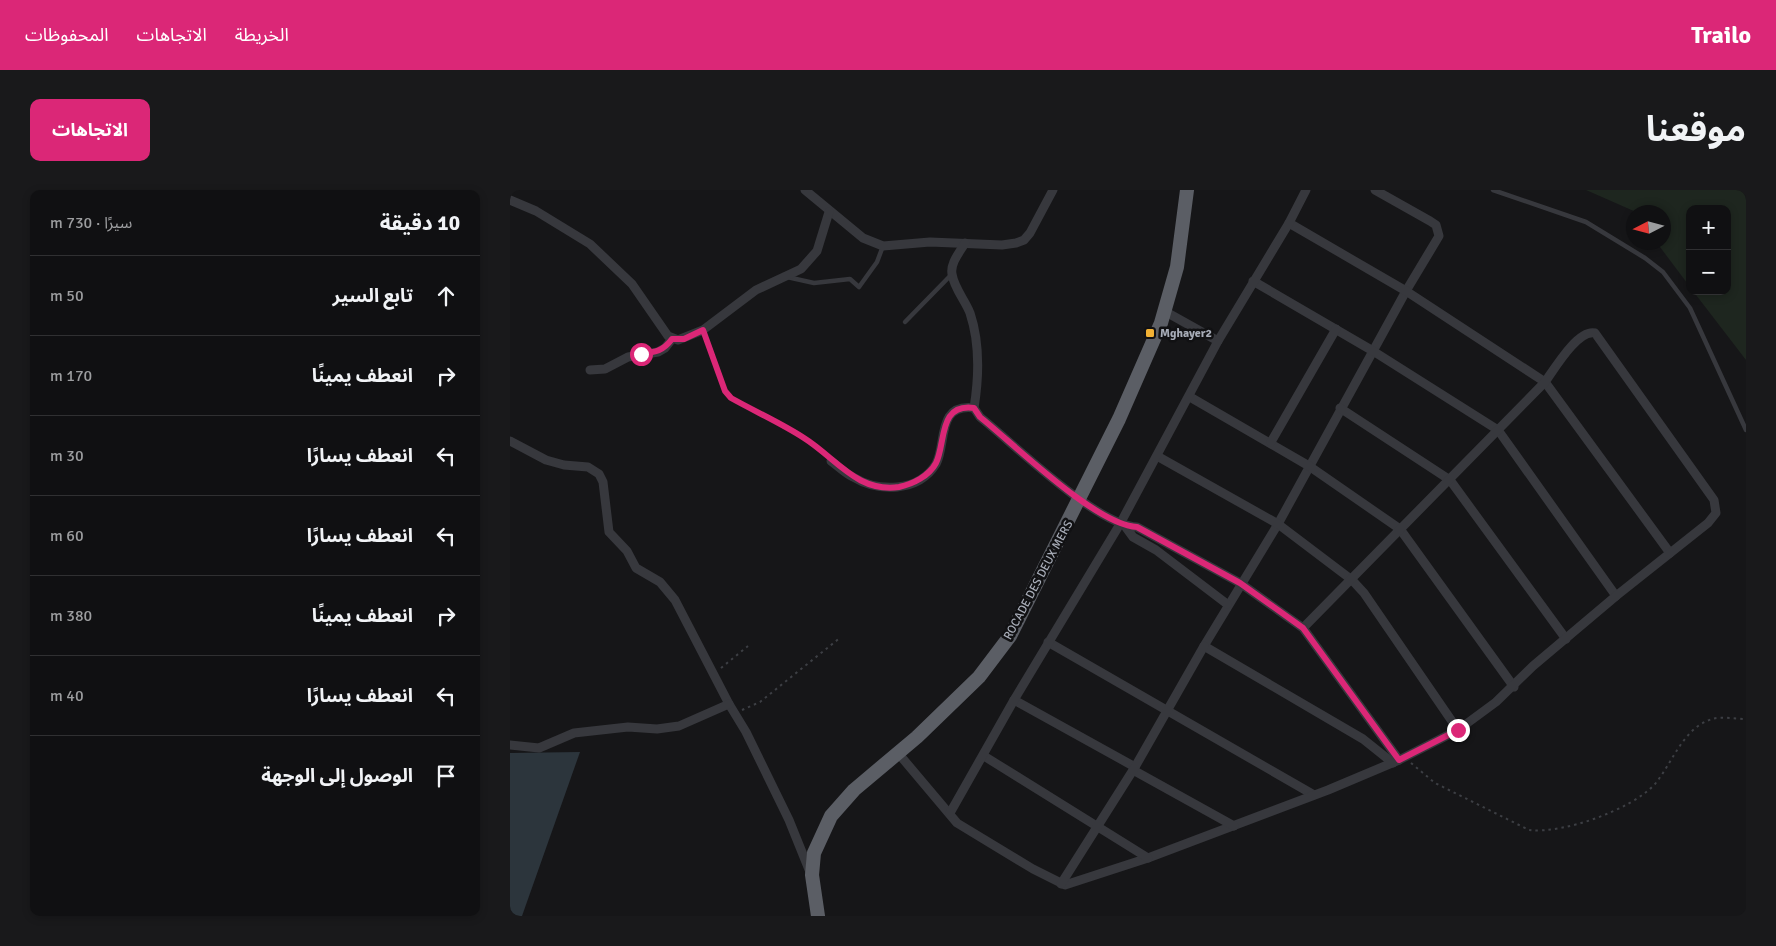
<!DOCTYPE html>
<html lang="ar">
<meta charset="utf-8">
<style>
:root{--surface:#101012;--page:#19191b;--text:#f1f3f6;--muted:#9c9d9f;--line:#303032;--accent:#db2777}
body{margin:0;font-family:Signika,"Noto Sans Arabic",sans-serif;background:var(--page);color:var(--text);direction:rtl}
.controls{position:absolute;right:15px;top:15px;display:grid;overflow:hidden;border-radius:10px;box-shadow:0 2px 8px #0003}
.controls button{width:45px;height:45px;display:grid;place-items:center;padding:0;border:0;border-bottom:1px solid var(--line);background:var(--surface);color:var(--text);font:25px sans-serif}
.compass{position:absolute;left:1116px;top:15px;width:45px;height:45px;border-radius:50%;background:var(--surface);box-shadow:0 2px 8px #0003;rotate:264deg}
.stop{position:absolute;width:15px;height:15px;margin:-11px;border:4px solid #db2777;border-radius:50%;background:#fff}
.stop.end{background:#db2777;border-color:#fff;box-shadow:0 1px 5px #0008}
.list{margin:0;padding:0;list-style:none}
h2{display:flex;justify-content:space-between;align-items:center;height:65px;margin:0;padding:0 20px;font-size:21px}
h2 small{font-size:16px;font-weight:400;color:var(--muted)}
.list li{display:grid;grid-template-columns:32px 1fr auto;gap:15px;align-items:center;box-sizing:border-box;height:80px;padding:0 20px;border-top:1px solid var(--line)}
.list b{display:block;font-size:19px;white-space:nowrap}
.list em{font-size:16px;font-style:normal;color:var(--muted)}
.icon{flex:none;width:28px;height:28px;fill:none;stroke:currentColor;stroke-width:2;stroke-linecap:round;stroke-linejoin:round}
.map{position:relative;flex:none;width:1236px;height:726px;overflow:hidden;direction:ltr;border-radius:10px}
header{display:flex;align-items:center;gap:30px;box-sizing:border-box;height:70px;padding:0 25px;background:var(--accent);color:#fff}
header strong{font-size:24px}
nav{display:flex;gap:28px;margin-inline-start:auto;font-size:18px}
.intro{display:flex;align-items:center;justify-content:space-between;box-sizing:border-box;height:120px;padding:0 30px}
h1{margin:0;font-size:35px}
.button{padding:12px 22px;border-radius:10px;background:var(--accent);color:#fff;font-size:18px;font-weight:700}
main{display:flex;gap:30px;padding:0 30px}
aside{flex:1;background:var(--surface);border-radius:10px;box-shadow:0 2px 8px #0003}
.map>svg:first-child{display:block}
</style>
<header>
<strong>Trailo</strong>
<nav><a>الخريطة</a><a>الاتجاهات</a><a>المحفوظات</a></nav>
</header>
<div class="intro"><h1>موقعنا</h1><a class="button">الاتجاهات</a></div>
<main>
<div class="map">
<svg width="1236" height="726" viewBox="0 0 1236 726">
<rect width="100%" height="100%" fill="#161618"/>
<!-- green -->
<path fill="#1e261f" d="M1076,0H1236V170L1183,101H1217V19H1180V97L1147,53L1154,52V22H1126Z"/>
<!-- water -->
<path fill="#2c353c" d="M70,562L12,726H0V563Z"/>
<g fill="none" stroke-linecap="round" stroke-linejoin="round">
<!-- path -->
<g stroke="#3d3f44" stroke-width="2" stroke-dasharray="2.5 4" stroke-linecap="butt">
<path d="M196,147L215,201L221,208L257,226L297,250L314,264"/>
<path d="M211,478L238,456"/>
<path d="M232,520L250,512L331,447"/>
<path d="M901,573L925,593L1019,640C1053,644 1121,620 1145,594C1163,572 1173,538 1202,529C1211,526 1226,529 1236,529"/>
</g>
<!-- service -->
<g stroke="#37383d" stroke-width="4.5">
<path d="M983,0L1076,32L1135,68L1153,82L1180,118L1236,240"/>
<path d="M277,87L304,93L340,89L349,97L367,72L373,56"/>
<path d="M395,132L441,85"/>
</g>
<!-- minor -->
<g stroke="#37383d" stroke-width="9">
<path d="M295,0L353,48L373,56L420,52L492,55L506,53L514,50L520,43L543,0"/>
<path d="M865,0L920,31L926,35L929,46L896,101L768,334L694,456L853,549L883,573"/>
<path d="M0,10L26,21L80,54L122,94L158,146L168,150L193,140L246,100L291,79L307,61L319,22"/>
<path d="M779,33L896,101L1035,192L1160,363"/>
<path d="M743,91L863,161L988,240L1106,406"/>
<path d="M656,122L708,151"/>
<path d="M80,180L95,179L118,167L148,162L155,158L162,149"/>
<path d="M680,207L799,276L890,339L1004,497"/>
<path d="M830,218L940,290L1056,449"/>
<path d="M0,251L36,270L54,275L78,277L89,284L93,292L99,342L117,361L126,378L150,392L165,410L219,514L236,542L279,630L300,682"/>
<path d="M761,252L826,139"/>
<path d="M647,266L768,334L842,390L854,403L948,540"/>
<path d="M321,271C328,276 335,283 343,287C368,302 408,303 426,274C437,254 426,213 464,218"/>
<path d="M615,336L623,347L646,360L717,414"/>
<path d="M793,438L1035,192C1045,178 1068,139 1085,143L1204,310L1206,323L1198,333L1106,406L1023,476L986,512L948,540L889,570"/>
<path d="M538,452L804,605"/>
<path d="M504,510L625,577"/>
<path d="M0,555L29,558L64,543L118,537L147,539L169,536L219,514"/>
<path d="M388,563L447,633L523,679L555,695L638,668L818,600L889,570L793,438L730,393L627,337C586,335 505,255 470,227L464,218C469,187 470,153 460,123C455,110 444,98 442,84C440,73 450,62 455,53"/>
<path d="M474,566L638,668"/>
<path d="M623,580L724,636"/>
<path d="M440,623L504,510L610,334L708,151L779,33L796,0"/>
<path d="M551,694L625,577L694,456"/>
</g>
<!-- trunk -->
<path stroke="#5b5e65" stroke-width="14" d="M308,726L302,685L304,663L321,626L344,600L407,547L469,487L500,446L609,229L651,133L667,77L677,0"/>
</g>
<g fill="none" stroke-linecap="round" stroke-linejoin="round">
<!-- route -->
<path stroke="#db2777" stroke-width="6" d="M131,164C146,162 153,161 162,149H174L193,140L215,201L221,208C246,222 271,233 294,248C326,268 347,303 389,297C403,294 419,286 426,273C436,253 428,213 464,218L470,227C505,255 586,335 627,337L730,393L793,438L889,570L948,540"/>
</g>
<!-- markers -->
<rect fill="#f2b134" stroke="#111113" stroke-width="2" x="635" y="138" width="10" height="10" rx="2.5"/>
<g text-anchor="middle" stroke-width="5" stroke-linejoin="round" paint-order="stroke">
<!-- poi labels -->
<g font-size="12" font-weight="bold" fill="#a8adb8" stroke="#111113" text-anchor="start">
<text x="650" y="147">Mghayer2</text>
</g>
<!-- street labels -->
<g font-size="12" fill="#a8adb8" stroke="#111113">
<text transform="translate(528 390) rotate(-62)" y="4">ROCADE DES DEUX MERS</text>
</g>
</g>
</svg>
<div class="controls">
<button>+</button>
<button>−</button>
</div>
<svg class="compass" viewBox="-18 -18 36 36"><path d="M0-13l5 13h-10z" fill="#e53935"/><path d="M0 13l5-13h-10z" fill="#9c9d9f"/></svg>
<div class="stop" style="left:131px;top:164px"></div>
<div class="stop end" style="left:948px;top:540px"></div>
</div>
<aside>
<h2>10 دقيقة<small>سيرًا · 730 m</small></h2>
<ul class="list">
<li><svg class="icon" aria-label="ahead" viewBox="0 0 24 24"><path d="M12 20V5M6 11l6-6 6 6"/></svg><div><b>تابع السير</b></div><em>50 m</em></li>
<li><svg class="icon" aria-label="right" viewBox="0 0 24 24"><path d="M7 20v-9h11M14 6l5 5-5 5"/></svg><div><b>انعطف يمينًا</b></div><em>170 m</em></li>
<li><svg class="icon" aria-label="left" viewBox="0 0 24 24"><path d="M17 20v-9H6M10 6l-5 5 5 5"/></svg><div><b>انعطف يسارًا</b></div><em>30 m</em></li>
<li><svg class="icon" aria-label="left" viewBox="0 0 24 24"><path d="M17 20v-9H6M10 6l-5 5 5 5"/></svg><div><b>انعطف يسارًا</b></div><em>60 m</em></li>
<li><svg class="icon" aria-label="right" viewBox="0 0 24 24"><path d="M7 20v-9h11M14 6l5 5-5 5"/></svg><div><b>انعطف يمينًا</b></div><em>380 m</em></li>
<li><svg class="icon" aria-label="left" viewBox="0 0 24 24"><path d="M17 20v-9H6M10 6l-5 5 5 5"/></svg><div><b>انعطف يسارًا</b></div><em>40 m</em></li>
<li><svg class="icon" aria-label="arrive" viewBox="0 0 24 24"><path d="M6 21V4h12l-3 4 3 4H6"/></svg><div><b>الوصول إلى الوجهة</b></div></li>
</ul>
</aside>
</main>
